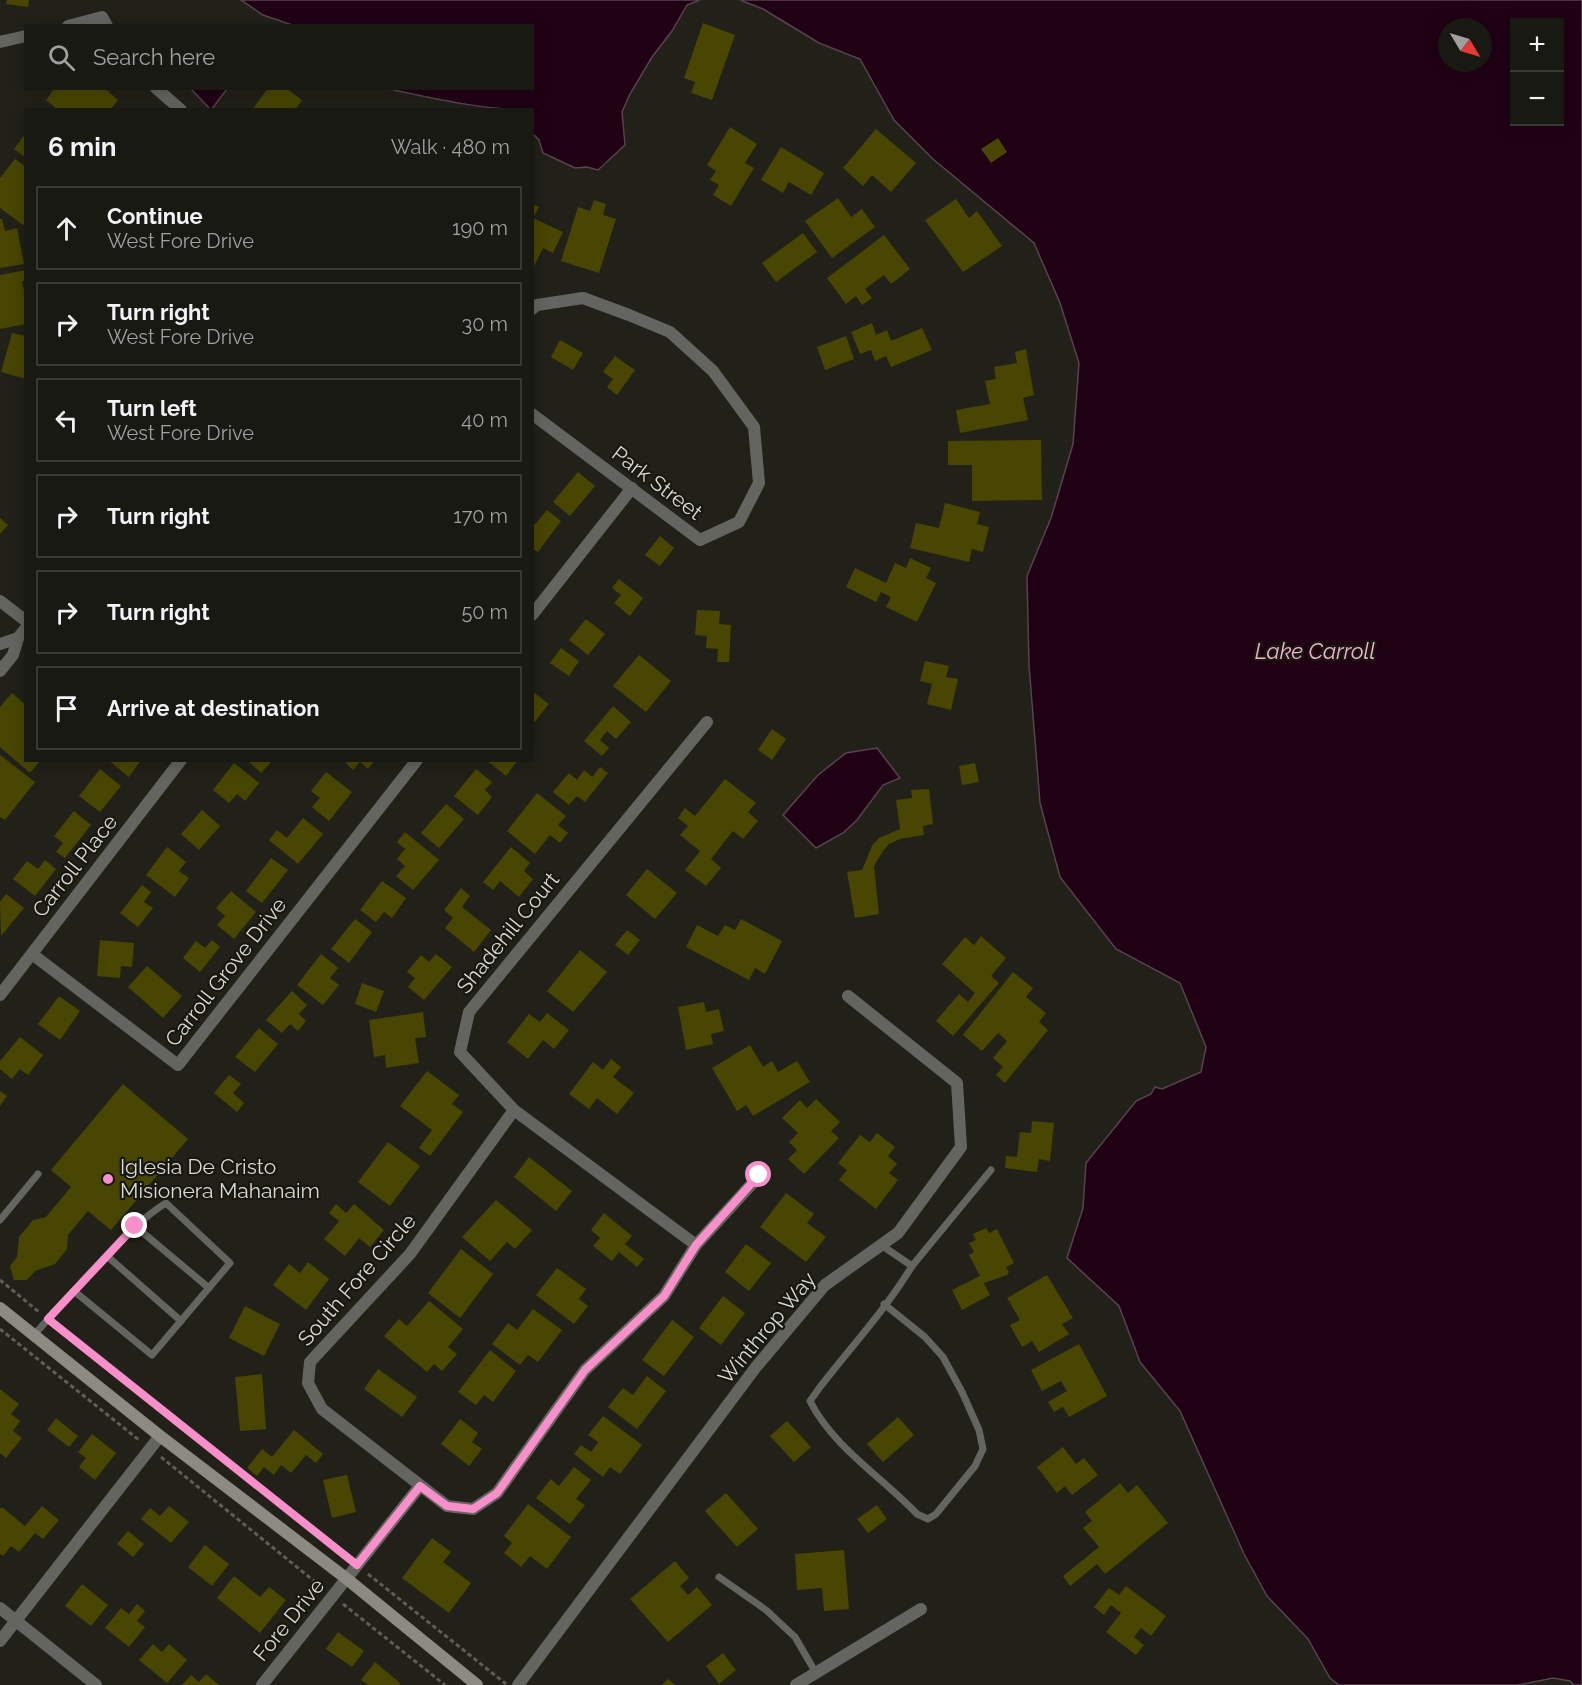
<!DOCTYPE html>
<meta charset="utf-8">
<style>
:root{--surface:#191913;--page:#22221c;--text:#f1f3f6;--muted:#9fa0a0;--line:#373833}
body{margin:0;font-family:Raleway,sans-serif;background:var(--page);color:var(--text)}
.controls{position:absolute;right:18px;top:18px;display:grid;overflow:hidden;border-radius:0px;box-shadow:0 3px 15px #0003}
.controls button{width:54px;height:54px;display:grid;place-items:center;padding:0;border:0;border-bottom:2px solid var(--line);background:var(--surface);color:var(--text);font:30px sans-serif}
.compass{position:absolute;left:1438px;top:18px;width:54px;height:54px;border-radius:50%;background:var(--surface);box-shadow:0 3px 15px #0003;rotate:128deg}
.stop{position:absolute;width:18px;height:18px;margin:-14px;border:4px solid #f98fca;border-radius:50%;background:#fff}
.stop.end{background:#f98fca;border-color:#fff;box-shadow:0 2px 6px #0008}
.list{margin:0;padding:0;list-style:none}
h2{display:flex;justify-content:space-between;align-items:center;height:78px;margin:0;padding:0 24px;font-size:26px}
h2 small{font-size:20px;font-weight:400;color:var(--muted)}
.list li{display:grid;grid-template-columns:39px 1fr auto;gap:18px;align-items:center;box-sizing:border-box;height:84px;margin:0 12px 12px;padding:0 12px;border:2px solid var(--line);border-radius:0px}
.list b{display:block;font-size:22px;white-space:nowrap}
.list p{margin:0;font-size:20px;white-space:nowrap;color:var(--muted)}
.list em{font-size:20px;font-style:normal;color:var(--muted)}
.icon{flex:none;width:33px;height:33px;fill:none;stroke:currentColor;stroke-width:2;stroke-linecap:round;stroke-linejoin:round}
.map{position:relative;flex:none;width:1582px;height:1685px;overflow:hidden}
.search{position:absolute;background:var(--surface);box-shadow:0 3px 15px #0003;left:24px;top:24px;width:510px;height:66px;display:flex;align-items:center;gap:15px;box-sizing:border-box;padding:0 21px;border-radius:0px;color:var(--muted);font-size:22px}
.panel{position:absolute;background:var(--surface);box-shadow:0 3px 15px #0003;left:24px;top:108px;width:510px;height:654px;border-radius:0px}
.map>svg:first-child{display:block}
</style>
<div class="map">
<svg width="1582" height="1685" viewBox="0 0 1582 1685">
<rect width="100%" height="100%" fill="#212119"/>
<!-- water -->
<g fill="#200114" stroke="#58424e" stroke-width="1.5" fill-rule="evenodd">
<path d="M241,0H700L687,5L672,31L652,57L630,94L622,112L625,145L598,170L587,167L575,168L543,153L539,140L533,134L532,110C484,110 437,99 389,89L532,88V26L292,25L263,15Z"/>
<path d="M740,0H1582V1685H1574L1570,1681L1553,1678L1518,1685H1339L1330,1678L1308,1639L1267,1596L1244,1554L1180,1411L1140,1362L1119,1306L1067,1258L1083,1208L1086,1163L1136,1101L1151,1094L1155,1087L1162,1089L1201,1072L1206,1047L1180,983L1116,949L1060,877L1040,803L1029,665L1027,576L1051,518L1073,444L1079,363L1060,303L1034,243L933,159L894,120L860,59L819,43L763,9ZM1514,22H1560V122H1514ZM1447,27H1483V63H1447Z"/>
<path d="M191,89H227L211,110Z"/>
<path d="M877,748L900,778L883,785L857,820L843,833L816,848L783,815L818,775L846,753Z"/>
</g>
<!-- building -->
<g fill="#484600">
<path d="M7,0H29L28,7L6,4Z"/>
<path d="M703,23L735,35L712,100L691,93L695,82L684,78Z"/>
<path d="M55,88H104L118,100L110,110H58L46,100Z"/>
<path d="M268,88H286L302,100L295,110H252Z"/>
<path d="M730,127L757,144L745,163L754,168L731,206L713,195L719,185L710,180L716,171L707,165Z"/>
<path d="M876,129L916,163L891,192L872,175L863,186L843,168Z"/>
<path d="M26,133V158L14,149Z"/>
<path d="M998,138L1007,152L991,163L981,149Z"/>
<path d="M781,147L824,173L811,195L789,182L783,193L761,180Z"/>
<path d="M15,159L26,167V222L23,225L0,208V178Z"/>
<path d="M838,198L851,217L862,209L875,227L832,258L805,221Z"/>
<path d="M956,199L969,218L977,211L1002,246L963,272L925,220Z"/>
<path d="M594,200L606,204L603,215L616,219L599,273L561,261L578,207L590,211Z"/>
<path d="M532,204L539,207L533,218L563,232L553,253L543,248L532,270Z"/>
<path d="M0,219H2L5,231L17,228L24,264L0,268Z"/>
<path d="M803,233L817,252L776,282L762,263Z"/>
<path d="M884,235L910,269L891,284L884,275L865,289L872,298L862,305L856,296L846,304L827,278Z"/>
<path d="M26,270V281H22L26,300V324L0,329V275Z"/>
<path d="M872,323L876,335L887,330L891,341L922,328L932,350L891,367L886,356L875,361L871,350L860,354L851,332Z"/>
<path d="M12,333L26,336V379L1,372Z"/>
<path d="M846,336L854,359L825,370L817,347Z"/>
<path d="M560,340L583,353L573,370L551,357Z"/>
<path d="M1026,349L1034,395L1023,398L1028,420L960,433L956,410L990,404L985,381L996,379L994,367L1017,363L1015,352Z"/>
<path d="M615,356L635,370L617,395L607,387L613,379L603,372Z"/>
<path d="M1041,440L1042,500L972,501V465H948V441Z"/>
<path d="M578,472L595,486L570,516L553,502Z"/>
<path d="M945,503L980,512L977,524L989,527L983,552L972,549L969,562L910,548L916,523L939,528Z"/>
<path d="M547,510L561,521L538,552L532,548V528Z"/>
<path d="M0,518L8,525L0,534Z"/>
<path d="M660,536L674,548L660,566L645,555Z"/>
<path d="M910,558L931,568L926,578L936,583L917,622L886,607L891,597L881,592L876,602L846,587L855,568L886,583L895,563L906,568Z"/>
<path d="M619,579L643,598L630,616L614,603L621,595L612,588Z"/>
<path d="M697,610L720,611L719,624L731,625L729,662H717L718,649L706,648L707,636L695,635Z"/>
<path d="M586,619L605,634L588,655L569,640Z"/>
<path d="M561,648L579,661L569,676L550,663Z"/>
<path d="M639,655L671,681L646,712L613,686Z"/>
<path d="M925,661L949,666L946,677L958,679L951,710L927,704L932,684L920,681Z"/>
<path d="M532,691L549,704L532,725Z"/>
<path d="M12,693L26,705V760H41L30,773L0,747V707Z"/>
<path d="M613,706L631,722L616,739L607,731L600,740L609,748L602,756L584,741Z"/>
<path d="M772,729L786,739L772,760L758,750Z"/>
<path d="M0,755L35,782L5,820L0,817Z"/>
<path d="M108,760H141L129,777Z"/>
<path d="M247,760H273L261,773Z"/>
<path d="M348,760H375L368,769L360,762L353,770L346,763Z"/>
<path d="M486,760H518L506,776Z"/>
<path d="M234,763L259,783L245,801L237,794L229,803L213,790Z"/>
<path d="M975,763L979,782L962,785L959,766Z"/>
<path d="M600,767L608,773L585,802L577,796L569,805L553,792L569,773L577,780L584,770L592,777Z"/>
<path d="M100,769L121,786L100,812L79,796Z"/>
<path d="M476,769L492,782L485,790L492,797L478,815L454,796Z"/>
<path d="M326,772L352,792L329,821L312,807L320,798L311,791Z"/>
<path d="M725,779L756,803L748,812L758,821L743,839L733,831L711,859L721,868L706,886L685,870L700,851L680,835L688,826L678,818L685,808L695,816Z"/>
<path d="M929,789L933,824L923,826L924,835L900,839L889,844L883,851L874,866L879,914L855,918L847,872L862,870L872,846L879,838L900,829L896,800L912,798L911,790Z"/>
<path d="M537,793L566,816L558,825L568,833L560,843L550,835L535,854L507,831Z"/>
<path d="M446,804L464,819L439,848L421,833Z"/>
<path d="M202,810L220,826L199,850L181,834Z"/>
<path d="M74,811L91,825L65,858L56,852L63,843L54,836Z"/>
<path d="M303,818L323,834L298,864L269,840L277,830L287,838Z"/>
<path d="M405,832L439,860L413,890L396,876L405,866L397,859L405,849L397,842Z"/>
<path d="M167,847L186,862L179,871L189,878L175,897L146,875Z"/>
<path d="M511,847L530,863L524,871L533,879L519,897L500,881L493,890L483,882Z"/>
<path d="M271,858L288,870L262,903L246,891Z"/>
<path d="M45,860L56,869L35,896L13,879L27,861L38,869Z"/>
<path d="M647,869L677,893L655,919L626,895Z"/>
<path d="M382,881L406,898L392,918L384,912L376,922L360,910Z"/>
<path d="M142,885L151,892L144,902L153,908L138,927L120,913Z"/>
<path d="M461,888L470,896L462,907L491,930L474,952L445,928L453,918L444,910Z"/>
<path d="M231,891L256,912L234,939L217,925L225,916L216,908Z"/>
<path d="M6,894L24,908L1,936L0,902Z"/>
<path d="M355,919L372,932L349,963L331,949Z"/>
<path d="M741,919L782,941L765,974L755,968L749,980L686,947L697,925L718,936L725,925L735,930Z"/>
<path d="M627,930L640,940L628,955L615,945Z"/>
<path d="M981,936L1006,958L991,976L999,983L953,1036L936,1021L959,994L968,1002L975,993L942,964L965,937L974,945Z"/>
<path d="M100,940L134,943L132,967L121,966L120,978L97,976Z"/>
<path d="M212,940L220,947L200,972L183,958L196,941L205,948Z"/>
<path d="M580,950L607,972L573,1012L547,991Z"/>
<path d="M321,954L338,968L330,978L339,985L323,1005L297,985Z"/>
<path d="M436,954L452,967L424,1000L408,987L415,978L407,972L421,955L429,962Z"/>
<path d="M147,966L182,996L163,1018L128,987Z"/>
<path d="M1013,972L1033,988L1026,997L1046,1013L1039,1022L1048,1030L1005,1083L996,1075L1003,1067L993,1058L1007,1041L998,1033L982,1051L963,1035Z"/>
<path d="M362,983L384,991L376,1012L355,1004Z"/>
<path d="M292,991L307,1005L299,1014L306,1021L298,1031L290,1024L282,1033L266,1020Z"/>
<path d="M59,996L80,1011L60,1040L38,1024Z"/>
<path d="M704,1002L706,1012L719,1009L724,1031L711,1034L713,1044L686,1050L678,1007Z"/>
<path d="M423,1012L426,1037L415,1038L419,1063L386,1068L385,1055L374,1057L369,1020Z"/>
<path d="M547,1013L569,1030L554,1049L543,1040L528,1059L507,1042L529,1014L540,1022Z"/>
<path d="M259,1028L278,1044L255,1072L235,1057Z"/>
<path d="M20,1037L43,1055L28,1075L20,1069L12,1079L0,1069V1061Z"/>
<path d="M750,1045L763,1067L772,1061L778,1072L797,1061L810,1082L753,1116L746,1105L737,1111L712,1068Z"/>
<path d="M611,1059L621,1067L613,1077L634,1093L617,1114L597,1098L589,1109L569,1094L593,1062L603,1070Z"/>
<path d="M427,1071L459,1095L452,1104L463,1112L430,1156L419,1148L432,1130L400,1106Z"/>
<path d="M229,1075L241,1084L233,1093L244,1103L237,1112L214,1093Z"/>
<path d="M123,1084L188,1139L111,1230L88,1211L68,1235L67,1249L55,1264L35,1271L27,1280H14L10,1266L17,1257L19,1237L33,1220L46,1217L71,1187L51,1170Z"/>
<path d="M0,1091L7,1096L0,1106Z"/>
<path d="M816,1099L840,1122L831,1131L839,1138L804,1174L788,1159L797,1150L789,1142L798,1133L782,1118L800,1100L807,1108Z"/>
<path d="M1032,1121L1054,1123L1050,1161L1039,1159L1037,1172L1005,1168L1006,1156L1017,1157L1020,1132L1031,1133Z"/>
<path d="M877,1133L895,1147L888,1156L897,1164L889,1173L898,1180L876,1209L839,1180L847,1170L838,1163L860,1135L870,1142Z"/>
<path d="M388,1142L420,1166L390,1206L358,1182Z"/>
<path d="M529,1157L572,1191L556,1211L514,1177Z"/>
<path d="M786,1193L814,1214L807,1223L826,1237L806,1262L760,1227Z"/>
<path d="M496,1200L532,1230L515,1249L507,1242L490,1261L462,1237Z"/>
<path d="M336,1204L346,1213L354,1204L384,1230L370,1247L359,1238L345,1256L324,1239L339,1221L329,1213Z"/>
<path d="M604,1213L632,1236L625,1244L644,1259L637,1267L619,1252L612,1261L593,1246L600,1238L591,1230Z"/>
<path d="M986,1228L989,1233L997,1229L1014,1263L1006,1267L1009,1272L1007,1275L984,1283L990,1295L962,1310L952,1290L980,1276L969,1255L974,1252L969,1243L976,1240L973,1234Z"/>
<path d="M746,1244L771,1263L749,1291L725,1272Z"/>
<path d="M461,1249L493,1274L460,1318L428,1293Z"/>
<path d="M308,1262L329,1279L306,1310L273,1285L289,1264L300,1273Z"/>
<path d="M557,1268L586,1289L579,1299L588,1306L574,1324L536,1295Z"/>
<path d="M1047,1275L1073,1318L1062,1324L1069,1334L1039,1352L1032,1341L1022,1347L1010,1325L1020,1320L1007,1298Z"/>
<path d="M723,1296L745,1313L721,1345L699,1328Z"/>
<path d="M429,1301L463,1329L448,1347L457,1354L442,1371L434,1364L427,1372L384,1336L399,1319L407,1326Z"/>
<path d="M245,1306L280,1324L264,1356L229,1338Z"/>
<path d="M533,1309L562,1330L538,1362L528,1355L520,1365L492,1344L508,1323L517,1330Z"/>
<path d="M672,1320L694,1337L664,1376L642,1360Z"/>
<path d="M1079,1344L1107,1396L1069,1417L1063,1407L1054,1412L1048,1402L1067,1391L1061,1381L1042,1391L1031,1370Z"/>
<path d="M490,1350L516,1371L493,1402L484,1395L476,1405L458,1392Z"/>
<path d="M378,1369L417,1397L402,1417L364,1389Z"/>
<path d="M262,1374L266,1429L240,1431L235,1377Z"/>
<path d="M647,1376L666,1391L637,1429L608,1407L623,1388L633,1395Z"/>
<path d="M0,1389L19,1404L11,1414L20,1421L13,1431L22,1438L6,1458L0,1453Z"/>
<path d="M603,1416L642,1445L620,1474L610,1467L603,1477L574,1454L581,1445L591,1452L598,1442L588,1435Z"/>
<path d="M898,1417L914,1435L883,1462L867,1444Z"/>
<path d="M56,1418L78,1436L69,1447L47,1430Z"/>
<path d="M460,1419L478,1433L472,1442L482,1449L469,1466L441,1444Z"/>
<path d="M787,1421L811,1447L794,1462L770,1436Z"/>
<path d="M294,1430L323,1454L316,1463L306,1455L291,1473L281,1465L274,1475L264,1467L257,1476L247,1468L262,1449L272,1457Z"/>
<path d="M92,1434L116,1453L95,1480L79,1467L86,1458L78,1452Z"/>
<path d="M1063,1447L1076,1464L1084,1458L1098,1475L1072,1495L1065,1486L1057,1493L1037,1467Z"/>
<path d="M574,1467L591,1480L576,1499L585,1505L570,1524L536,1498L551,1479L559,1486Z"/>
<path d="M347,1475L356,1512L332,1518L323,1480Z"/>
<path d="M1120,1483L1128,1493L1137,1485L1168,1523L1105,1574L1097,1564L1070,1586L1063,1576L1099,1547L1083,1528L1092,1521L1085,1512Z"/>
<path d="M726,1493L758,1529L737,1547L705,1511Z"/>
<path d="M528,1504L571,1537L547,1569L530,1556L521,1567L504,1553L512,1543L504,1536Z"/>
<path d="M877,1505L887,1519L868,1533L857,1519Z"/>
<path d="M42,1506L59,1520L43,1539L35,1533L19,1552L11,1546L3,1556L0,1554V1509L2,1507L25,1526Z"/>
<path d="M169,1506L189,1522L171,1543L141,1519L150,1508L160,1516Z"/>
<path d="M128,1531L144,1544L133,1557L117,1544Z"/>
<path d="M432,1538L451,1552L443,1562L471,1583L449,1613L402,1578Z"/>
<path d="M205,1545L229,1564L212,1586L188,1567Z"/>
<path d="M844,1550L849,1609L824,1611L822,1588L797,1590L795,1554Z"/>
<path d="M675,1561L689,1578L680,1586L688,1595L697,1587L712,1605L668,1642L630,1599Z"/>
<path d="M234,1576L260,1597L269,1587L286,1600L260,1633L217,1598Z"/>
<path d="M82,1584L108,1605L91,1626L65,1606Z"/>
<path d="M1126,1586L1166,1616L1151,1636L1141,1628L1134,1637L1144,1645L1136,1655L1106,1632L1121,1613L1111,1605L1104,1615L1094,1607L1109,1588L1119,1595Z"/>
<path d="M137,1604L145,1611L137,1621L145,1627L129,1647L105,1628L121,1608L129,1614Z"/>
<path d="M338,1632L364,1651L352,1667L326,1649Z"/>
<path d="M153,1644L162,1652L169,1644L187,1660L167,1683L139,1660Z"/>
<path d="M723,1653L736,1670L719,1684L706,1666Z"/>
<path d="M375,1662L400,1683L399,1685H368L361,1680Z"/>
<path d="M206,1674L219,1685H182L191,1675L199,1682Z"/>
<path d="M668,1679L675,1685H662Z"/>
</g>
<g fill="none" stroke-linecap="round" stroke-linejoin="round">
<!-- path -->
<g stroke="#5e5e57" stroke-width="3" stroke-dasharray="4.5 3" stroke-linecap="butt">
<path d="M0,1280L39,1312"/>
<path d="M56,1325L346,1557"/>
<path d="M0,1329L139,1440"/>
<path d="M161,1457L324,1589"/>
<path d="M368,1574L506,1684"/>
<path d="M343,1604L445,1685"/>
</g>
<!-- lane -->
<g stroke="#646560" stroke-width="7">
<path d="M0,1220L38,1174"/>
<path d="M135,1226L209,1288"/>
<path d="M881,1245L912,1266C886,1309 851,1347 820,1387L810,1401C833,1447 882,1477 917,1514L928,1519L936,1514L975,1466L983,1449L979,1430L962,1392L943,1357L925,1337L884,1304"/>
<path d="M107,1256L181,1321"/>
<path d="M912,1266L991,1170"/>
<path d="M34,1335C56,1310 78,1287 101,1263C121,1241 140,1219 166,1203L230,1263L152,1355L74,1291"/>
<path d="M719,1577L766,1610L795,1637L816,1673"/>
</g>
<!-- street -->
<g stroke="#646560" stroke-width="12">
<path d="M68,26L102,17L107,26"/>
<path d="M0,42L26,36"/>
<path d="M156,88L181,110"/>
<path d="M532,309L537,305L583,298L629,315L670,332L713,371L754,427L759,483L739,522L700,540L532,414"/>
<path d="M0,601L26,621"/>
<path d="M532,615L632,488"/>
<path d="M0,644L18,638"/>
<path d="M0,671L13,655L18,638L26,628"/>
<path d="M32,954L178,1065L417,760"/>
<path d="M0,995L181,760"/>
<path d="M514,1110L410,1254L310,1362L308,1383L322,1409L447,1506L473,1509L497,1493L585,1370L664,1296L696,1245L760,1175"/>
<path d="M696,1245L514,1110L460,1052L469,1012L707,722"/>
<path d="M0,1608L96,1685"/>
<path d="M0,1641L160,1436"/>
<path d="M262,1685L420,1486"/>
<path d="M518,1685L756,1367L825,1285L898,1233L961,1147L957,1083L848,996"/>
<path d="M796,1685L921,1609"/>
</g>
<!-- secondary -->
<path stroke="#8b8b84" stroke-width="12" d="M0,1308L160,1436L347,1579L477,1685"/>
</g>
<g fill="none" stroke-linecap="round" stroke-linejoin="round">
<!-- route -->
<path stroke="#f98fca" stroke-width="8" d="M135,1226L48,1319L357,1565L420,1486L447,1506L473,1509L497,1493L585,1370L664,1296L696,1245L759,1175"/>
</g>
<!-- markers -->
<circle fill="#f98fca" stroke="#181810" stroke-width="2" cx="108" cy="1179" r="6"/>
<g text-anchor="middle" stroke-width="4.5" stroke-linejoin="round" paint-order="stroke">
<!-- street labels -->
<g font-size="21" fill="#dadad5" stroke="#181810">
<text transform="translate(657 483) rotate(37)" y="7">Park Street</text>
<text transform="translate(75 866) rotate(-52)" y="7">Carroll Place</text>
<text transform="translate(508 933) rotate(-51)" y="7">Shadehill Court</text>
<text transform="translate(226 972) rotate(-52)" y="7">Carroll Grove Drive</text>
<text transform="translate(357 1280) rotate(-49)" y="7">South Fore Circle</text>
<text transform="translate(767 1328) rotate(-50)" y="7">Winthrop Way</text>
<text transform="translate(289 1620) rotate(-51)" y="7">Fore Drive</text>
</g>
<!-- poi labels -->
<g font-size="21" fill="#dadad5" stroke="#181810" text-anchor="start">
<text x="120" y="1174">Iglesia De Cristo<tspan x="120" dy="24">Misionera Mahanaim</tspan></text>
</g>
<!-- water labels -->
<g font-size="22" font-style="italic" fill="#f6b2d5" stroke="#181810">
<text x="1315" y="659">Lake Carroll</text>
</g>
</g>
</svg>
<div class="controls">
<button>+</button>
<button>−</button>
</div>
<svg class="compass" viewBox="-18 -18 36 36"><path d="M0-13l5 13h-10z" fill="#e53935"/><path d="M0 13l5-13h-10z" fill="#9fa0a0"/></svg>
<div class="stop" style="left:759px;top:1175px"></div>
<div class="stop end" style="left:135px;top:1226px"></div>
<div class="search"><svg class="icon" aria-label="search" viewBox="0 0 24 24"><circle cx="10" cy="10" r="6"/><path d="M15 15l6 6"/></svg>Search here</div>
<section class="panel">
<h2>6 min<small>Walk · 480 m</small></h2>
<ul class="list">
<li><svg class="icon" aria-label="ahead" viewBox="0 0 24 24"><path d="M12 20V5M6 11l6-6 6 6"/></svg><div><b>Continue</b><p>West Fore Drive</p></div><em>190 m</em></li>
<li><svg class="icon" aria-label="right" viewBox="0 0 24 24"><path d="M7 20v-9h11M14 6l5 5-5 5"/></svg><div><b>Turn right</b><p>West Fore Drive</p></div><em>30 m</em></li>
<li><svg class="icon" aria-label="left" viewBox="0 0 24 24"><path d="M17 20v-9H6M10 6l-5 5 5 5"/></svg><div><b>Turn left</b><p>West Fore Drive</p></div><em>40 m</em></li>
<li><svg class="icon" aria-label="right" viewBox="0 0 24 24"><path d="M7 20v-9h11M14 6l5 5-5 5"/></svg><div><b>Turn right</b></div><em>170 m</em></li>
<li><svg class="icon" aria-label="right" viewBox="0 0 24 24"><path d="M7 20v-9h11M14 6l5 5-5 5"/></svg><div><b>Turn right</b></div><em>50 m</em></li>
<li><svg class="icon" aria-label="arrive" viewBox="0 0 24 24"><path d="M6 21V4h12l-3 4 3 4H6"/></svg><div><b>Arrive at destination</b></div></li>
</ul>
</section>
</div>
